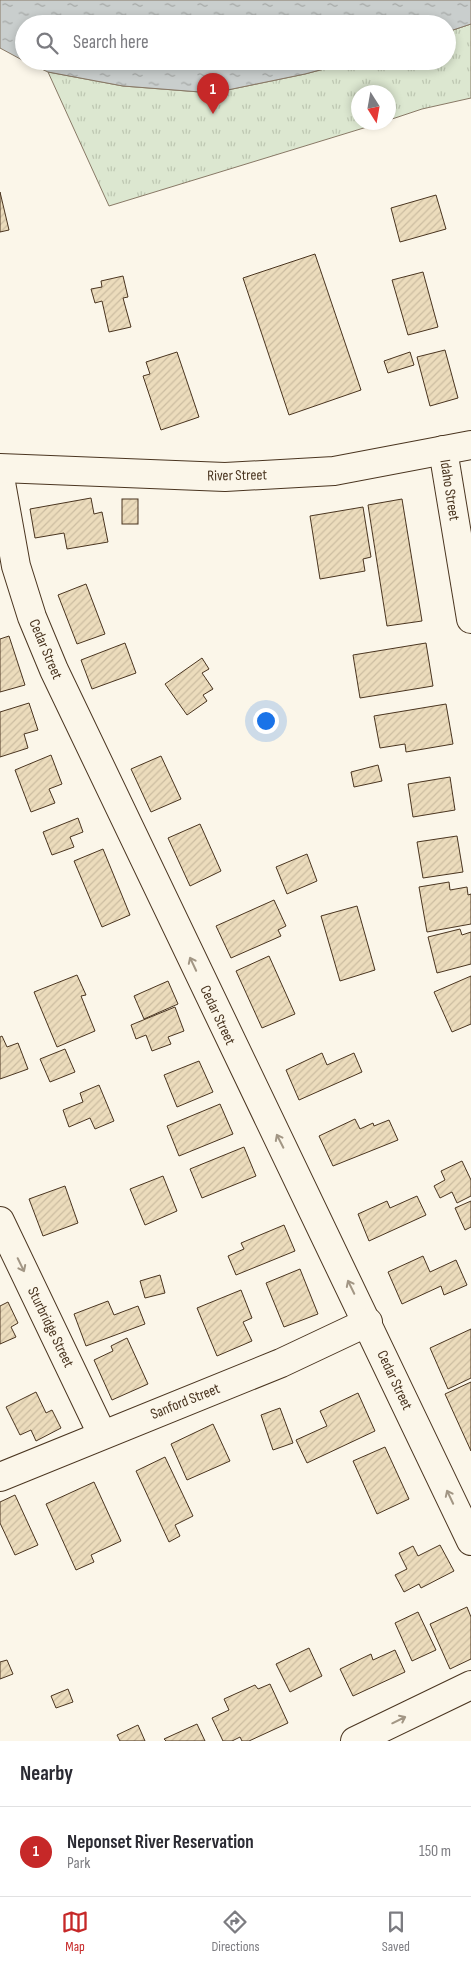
<!DOCTYPE html>
<style>
:root{--surface:#fff;--page:#f2f2f3;--text:#2b2b33;--muted:#7c7c81;--line:#e1e1e2;--accent:#c62828}
body{margin:0;font-family:"Sofia Sans Condensed",sans-serif;background:var(--page);color:var(--text)}
.compass{position:absolute;left:351px;top:85px;width:45px;height:45px;border-radius:50%;background:var(--surface);box-shadow:0 2px 8px #0003;rotate:169deg}
.you{position:absolute;left:265px;top:720px;width:18px;height:18px;margin:-12px;border:4px solid #fff;border-radius:50%;background:#1a73e8;box-shadow:0 0 0 8px #1a73e833}
.badge{display:grid;place-items:center;width:32px;height:32px;border-radius:50%;background:var(--accent);color:#fff;font-size:16px;font-weight:700}
.pin{position:absolute;translate:-50% -41px;filter:drop-shadow(0 1px 2px #0008)}
.pin::after{content:'';position:absolute;top:26px;width:18px;height:15px;background:inherit;clip-path:polygon(0 0,100% 0,50% 100%)}
.list{margin:0;padding:0;list-style:none}
h2{display:flex;justify-content:space-between;align-items:center;height:65px;margin:0;padding:0 20px;font-size:21px}
h2 small{font-size:16px;font-weight:400;color:var(--muted)}
.list li{display:grid;grid-template-columns:32px 1fr auto;gap:15px;align-items:center;box-sizing:border-box;height:90px;padding:0 20px;border-top:1px solid var(--line)}
.list b{display:block;font-size:19px;white-space:nowrap}
.list p{margin:0;font-size:16px;white-space:nowrap;color:var(--muted)}
.list em{font-size:16px;font-style:normal;color:var(--muted)}
.icon{flex:none;width:28px;height:28px;fill:none;stroke:currentColor;stroke-width:2;stroke-linecap:round;stroke-linejoin:round}
.map{position:relative;flex:none;width:471px;height:1741px;overflow:hidden}
.search{position:absolute;background:var(--surface);box-shadow:0 2px 8px #0003;left:15px;right:15px;top:15px;height:55px;display:flex;align-items:center;gap:12px;box-sizing:border-box;padding:0 18px;border-radius:28px;color:var(--muted);font-size:19px}
.sheet{height:155px;background:var(--surface)}
nav{display:flex;justify-content:space-around;align-items:center;box-sizing:border-box;height:70px;border-top:1px solid var(--line);background:var(--surface);font-size:14px;color:var(--muted)}
nav a{display:grid;justify-items:center;gap:2px}
nav .on{color:var(--accent)}
.map>svg:first-child{display:block}
</style>
<div class="map">
<svg width="471" height="1741" viewBox="0 0 471 1741">
<defs>
<pattern id="park-tufts" width="24" height="20" patternUnits="userSpaceOnUse" patternTransform="scale(1.25)"><rect width="24" height="20" fill="#dce7d0"/><path d="M3 7l-1-3M5 7V3M7 7l1-3M15 17l-1-3M17 17v-4M19 17l1-3" fill="none" stroke="#bec7b2"/></pattern>
<pattern id="water-ripples" width="26" height="14" patternUnits="userSpaceOnUse" patternTransform="scale(1.25)"><rect width="26" height="14" fill="#c9cecd"/><path d="M2 4q2-2 4 0t4 0M15 11q2-2 4 0t4 0" fill="none" stroke="#a5a8a6"/></pattern>
<pattern id="building-hatch" width="6" height="6" patternUnits="userSpaceOnUse" patternTransform="scale(1.25)"><rect width="6" height="6" fill="#ecdcbc"/><path d="M-1 1l2-2M0 6l6-6M5 7l2-2" fill="none" stroke="#ccbda1"/></pattern>
</defs>
<rect width="100%" height="100%" fill="#fbf6e9"/>
<!-- park -->
<path fill="url(#park-tufts)" stroke="#887966" d="M471,24V98L422,109L389,120L388,92H358V122L380,123L109,206L48,72L123,86L213,93L305,74L354,61H447V32Z"/>
<!-- water -->
<g fill="url(#water-ripples)" stroke="#887966">
<path d="M0,0H471V24L447,32V24H24V61L0,48Z"/>
<path d="M24,61H354L305,74L213,93L123,86L48,72Z"/>
</g>
<!-- building -->
<g fill="url(#building-hatch)" stroke="#4a3520">
<path d="M0,192L9,230L0,232Z"/>
<path d="M436,195L446,229L400,242L391,208Z"/>
<path d="M315,254L361,390L289,415L243,278Z"/>
<path d="M423,272L438,327L408,335L392,280Z"/>
<path d="M123,276L128,297L123,298L131,327L109,332L102,301L95,303L91,289L102,287L101,281Z"/>
<path d="M445,350L458,398L430,406L417,357Z"/>
<path d="M177,352L199,417L161,430L143,376L150,374L146,362Z"/>
<path d="M410,352L414,365L388,373L384,361Z"/>
<path d="M91,498L94,514L102,512L108,542L67,549L64,533L35,538L30,509Z"/>
<rect x="122" y="499" width="16" height="25"/>
<path d="M402,499L422,621L387,626L368,505Z"/>
<path d="M363,507L371,557L363,559L365,571L320,579L310,516Z"/>
<path d="M86,584L105,634L77,644L58,595Z"/>
<path d="M9,636L25,685L0,692V639Z"/>
<path d="M125,643L136,673L92,689L81,660Z"/>
<path d="M426,643L433,686L360,698L353,655Z"/>
<path d="M202,658L209,669L202,673L213,689L203,695L207,701L187,715L165,684Z"/>
<path d="M29,703L38,730L24,734L28,748L0,757V712Z"/>
<path d="M446,704L453,744L406,752L405,744L380,748L374,716Z"/>
<path d="M51,755L62,784L49,789L55,803L31,812L15,770Z"/>
<path d="M161,756L181,799L151,812L131,769Z"/>
<path d="M378,765L382,781L354,787L351,772Z"/>
<path d="M450,777L455,810L413,817L408,784Z"/>
<path d="M78,818L83,832L70,837L74,847L52,855L43,832Z"/>
<path d="M200,824L221,871L190,886L168,838Z"/>
<path d="M457,836L463,872L423,878L417,842Z"/>
<path d="M103,849L130,915L102,927L74,861Z"/>
<path d="M307,854L317,881L287,894L276,867Z"/>
<path d="M449,882L450,890L467,887L468,895L471,894V924L427,932L419,887Z"/>
<path d="M274,900L286,926L278,930L281,936L231,958L216,926Z"/>
<path d="M357,906L375,970L340,981L321,916Z"/>
<path d="M460,929L462,935L471,932V964L437,973L428,937Z"/>
<path d="M269,956L295,1014L262,1028L236,971Z"/>
<path d="M77,975L86,995L81,996L95,1031L57,1047L34,992Z"/>
<path d="M471,976V1024L452,1032L434,992Z"/>
<path d="M168,981L178,1004L144,1019L134,996Z"/>
<path d="M175,1007L184,1031L168,1037L171,1044L152,1051L146,1035L136,1039L131,1025Z"/>
<path d="M2,1036L7,1047L18,1043L28,1069L0,1079V1037Z"/>
<path d="M65,1049L75,1072L50,1082L40,1059Z"/>
<path d="M322,1053L327,1065L354,1053L362,1072L299,1100L286,1070Z"/>
<path d="M199,1061L213,1092L177,1107L164,1075Z"/>
<path d="M99,1085L114,1121L95,1129L90,1118L69,1127L63,1110L83,1102L80,1093Z"/>
<path d="M220,1104L233,1134L179,1156L167,1126Z"/>
<path d="M355,1119L360,1129L373,1123L374,1126L389,1120L398,1140L333,1166L319,1136Z"/>
<path d="M244,1147L256,1176L202,1198L190,1169Z"/>
<path d="M462,1161L471,1180V1196L457,1203L452,1192L440,1198L434,1186L445,1180L441,1171Z"/>
<path d="M163,1176L177,1211L145,1225L130,1189Z"/>
<path d="M65,1186L78,1223L43,1236L29,1199Z"/>
<path d="M417,1196L426,1215L369,1241L358,1214L387,1201L390,1208Z"/>
<path d="M471,1201V1227L465,1230L455,1208Z"/>
<path d="M284,1225L295,1251L236,1275L228,1256L244,1249L241,1243Z"/>
<path d="M423,1256L430,1272L456,1260L467,1285L444,1295L441,1286L402,1304L388,1272Z"/>
<path d="M300,1269L318,1314L284,1327L266,1283Z"/>
<path d="M160,1275L165,1293L145,1298L140,1281Z"/>
<path d="M241,1290L252,1318L243,1322L252,1341L217,1356L197,1308Z"/>
<path d="M108,1301L114,1315L138,1306L145,1324L86,1346L74,1314Z"/>
<path d="M8,1302L18,1323L11,1327L16,1337L0,1344V1306Z"/>
<path d="M471,1329V1378L448,1389L430,1348Z"/>
<path d="M127,1338L148,1384L112,1400L94,1360L113,1351L111,1346Z"/>
<path d="M471,1382V1451L445,1394Z"/>
<path d="M36,1392L46,1413L52,1410L61,1428L36,1441L31,1430L20,1435L6,1407Z"/>
<path d="M358,1393L375,1431L307,1463L296,1440L327,1426L320,1411Z"/>
<path d="M280,1408L293,1443L273,1450L261,1415Z"/>
<path d="M213,1424L230,1461L187,1480L171,1444Z"/>
<path d="M385,1447L409,1499L377,1514L353,1461Z"/>
<path d="M165,1457L193,1516L175,1525L180,1536L169,1542L136,1471Z"/>
<path d="M94,1482L121,1541L91,1555L94,1562L76,1570L46,1504Z"/>
<path d="M15,1495L38,1545L15,1555L0,1523V1502Z"/>
<path d="M440,1545L454,1571L421,1588L419,1584L404,1592L395,1575L407,1569L399,1553L413,1546L418,1556Z"/>
<path d="M467,1607L471,1617V1659L450,1669L430,1624Z"/>
<path d="M418,1612L436,1650L412,1661L395,1623Z"/>
<path d="M309,1648L322,1676L290,1692L276,1664Z"/>
<path d="M395,1650L405,1672L353,1696L340,1669L371,1654L373,1660Z"/>
<path d="M7,1660L13,1674L0,1679V1662Z"/>
<path d="M270,1684L288,1723L249,1741H242L240,1737L232,1741H223L212,1718L229,1710L224,1699L255,1685L258,1689Z"/>
<path d="M68,1689L73,1702L56,1708L51,1696Z"/>
<path d="M197,1724L205,1741H166L164,1739Z"/>
<path d="M138,1725L145,1741H120L117,1735Z"/>
</g>
<g fill="none" stroke-linecap="round" stroke-linejoin="round">
<!-- minor casing -->
<g stroke="#4a3520" stroke-width="30">
<g id="minor">
<path d="M443,450L471,619"/>
<path d="M0,477L16,566L32,617L54,670C192,961 334,1250 471,1541"/>
<path d="M0,1221L102,1434"/>
<path d="M0,1477L281,1363L368,1322"/>
<path d="M355,1741L471,1685"/>
</g>
</g>
<!-- major casing -->
<g stroke="#4a3520" stroke-width="30">
<path id="major" d="M0,468L225,477L334,471L471,445"/>
</g>
<!-- minor -->
<use href="#minor" stroke="#fbf6e9" stroke-width="28"/>
<!-- major -->
<use href="#major" stroke="#fbf6e9" stroke-width="28"/>
</g>
<!-- one-way arrows -->
<defs><path id="oneway-shaft" d="M-6 0H5M1.5-3L5.5 0L1.5 3" fill="none" stroke-width="1.6" stroke-linecap="round" stroke-linejoin="round" transform="scale(1.25)"/></defs>
<g stroke="#a29684">
<use href="#oneway-shaft" transform="translate(193 964) rotate(-115)"/>
<use href="#oneway-shaft" transform="translate(280 1141) rotate(-117)"/>
<use href="#oneway-shaft" transform="translate(21 1265) rotate(64)"/>
<use href="#oneway-shaft" transform="translate(351 1287) rotate(-116)"/>
<use href="#oneway-shaft" transform="translate(450 1497) rotate(-115)"/>
<use href="#oneway-shaft" transform="translate(399 1720) rotate(-26)"/>
</g>
<g text-anchor="middle" stroke-width="4" stroke-linejoin="round" paint-order="stroke">
<!-- street labels -->
<g font-size="15" fill="#4a3520" stroke="#fbf6e9">
<text transform="translate(237 475) rotate(-1)" y="5">River Street</text>
<text transform="translate(450 490) rotate(81)" y="5">Idaho Street</text>
<text transform="translate(46 649) rotate(67)" y="5">Cedar Street</text>
<text transform="translate(218 1015) rotate(65)" y="5">Cedar Street</text>
<text transform="translate(51 1327) rotate(64)" y="5">Sturbridge Street</text>
<text transform="translate(395 1380) rotate(65)" y="5">Cedar Street</text>
<text transform="translate(185 1401) rotate(-22)" y="5">Sanford Street</text>
</g>
</g>
</svg>
<svg class="compass" viewBox="-18 -18 36 36"><path d="M0-13l5 13h-10z" fill="#e53935"/><path d="M0 13l5-13h-10z" fill="#7c7c81"/></svg>
<div class="you"></div>
<div class="pin badge" style="left:213px;top:114px">1</div>
<div class="search"><svg class="icon" aria-label="search" viewBox="0 0 24 24"><circle cx="10" cy="10" r="6"/><path d="M15 15l6 6"/></svg>Search here</div>
</div>
<section class="sheet">
<h2>Nearby<small></small></h2>
<ul class="list">
<li><span class="badge">1</span><div><b>Neponset River Reservation</b><p>Park</p></div><em>150 m</em></li>
</ul>
</section>
<nav>
<a class="on"><svg class="icon" aria-label="map" viewBox="0 0 24 24"><path d="M3 6l6-2 6 2 6-2v14l-6 2-6-2-6 2zM9 4v14M15 6v14"/></svg>Map</a>
<a><svg class="icon" aria-label="directions" viewBox="0 0 24 24"><path d="M12 3l9 9-9 9-9-9zM9 14v-3h6M13 9l2 2-2 2"/></svg>Directions</a>
<a><svg class="icon" aria-label="saved" viewBox="0 0 24 24"><path d="M7 4h10v16l-5-4-5 4z"/></svg>Saved</a>
</nav>
